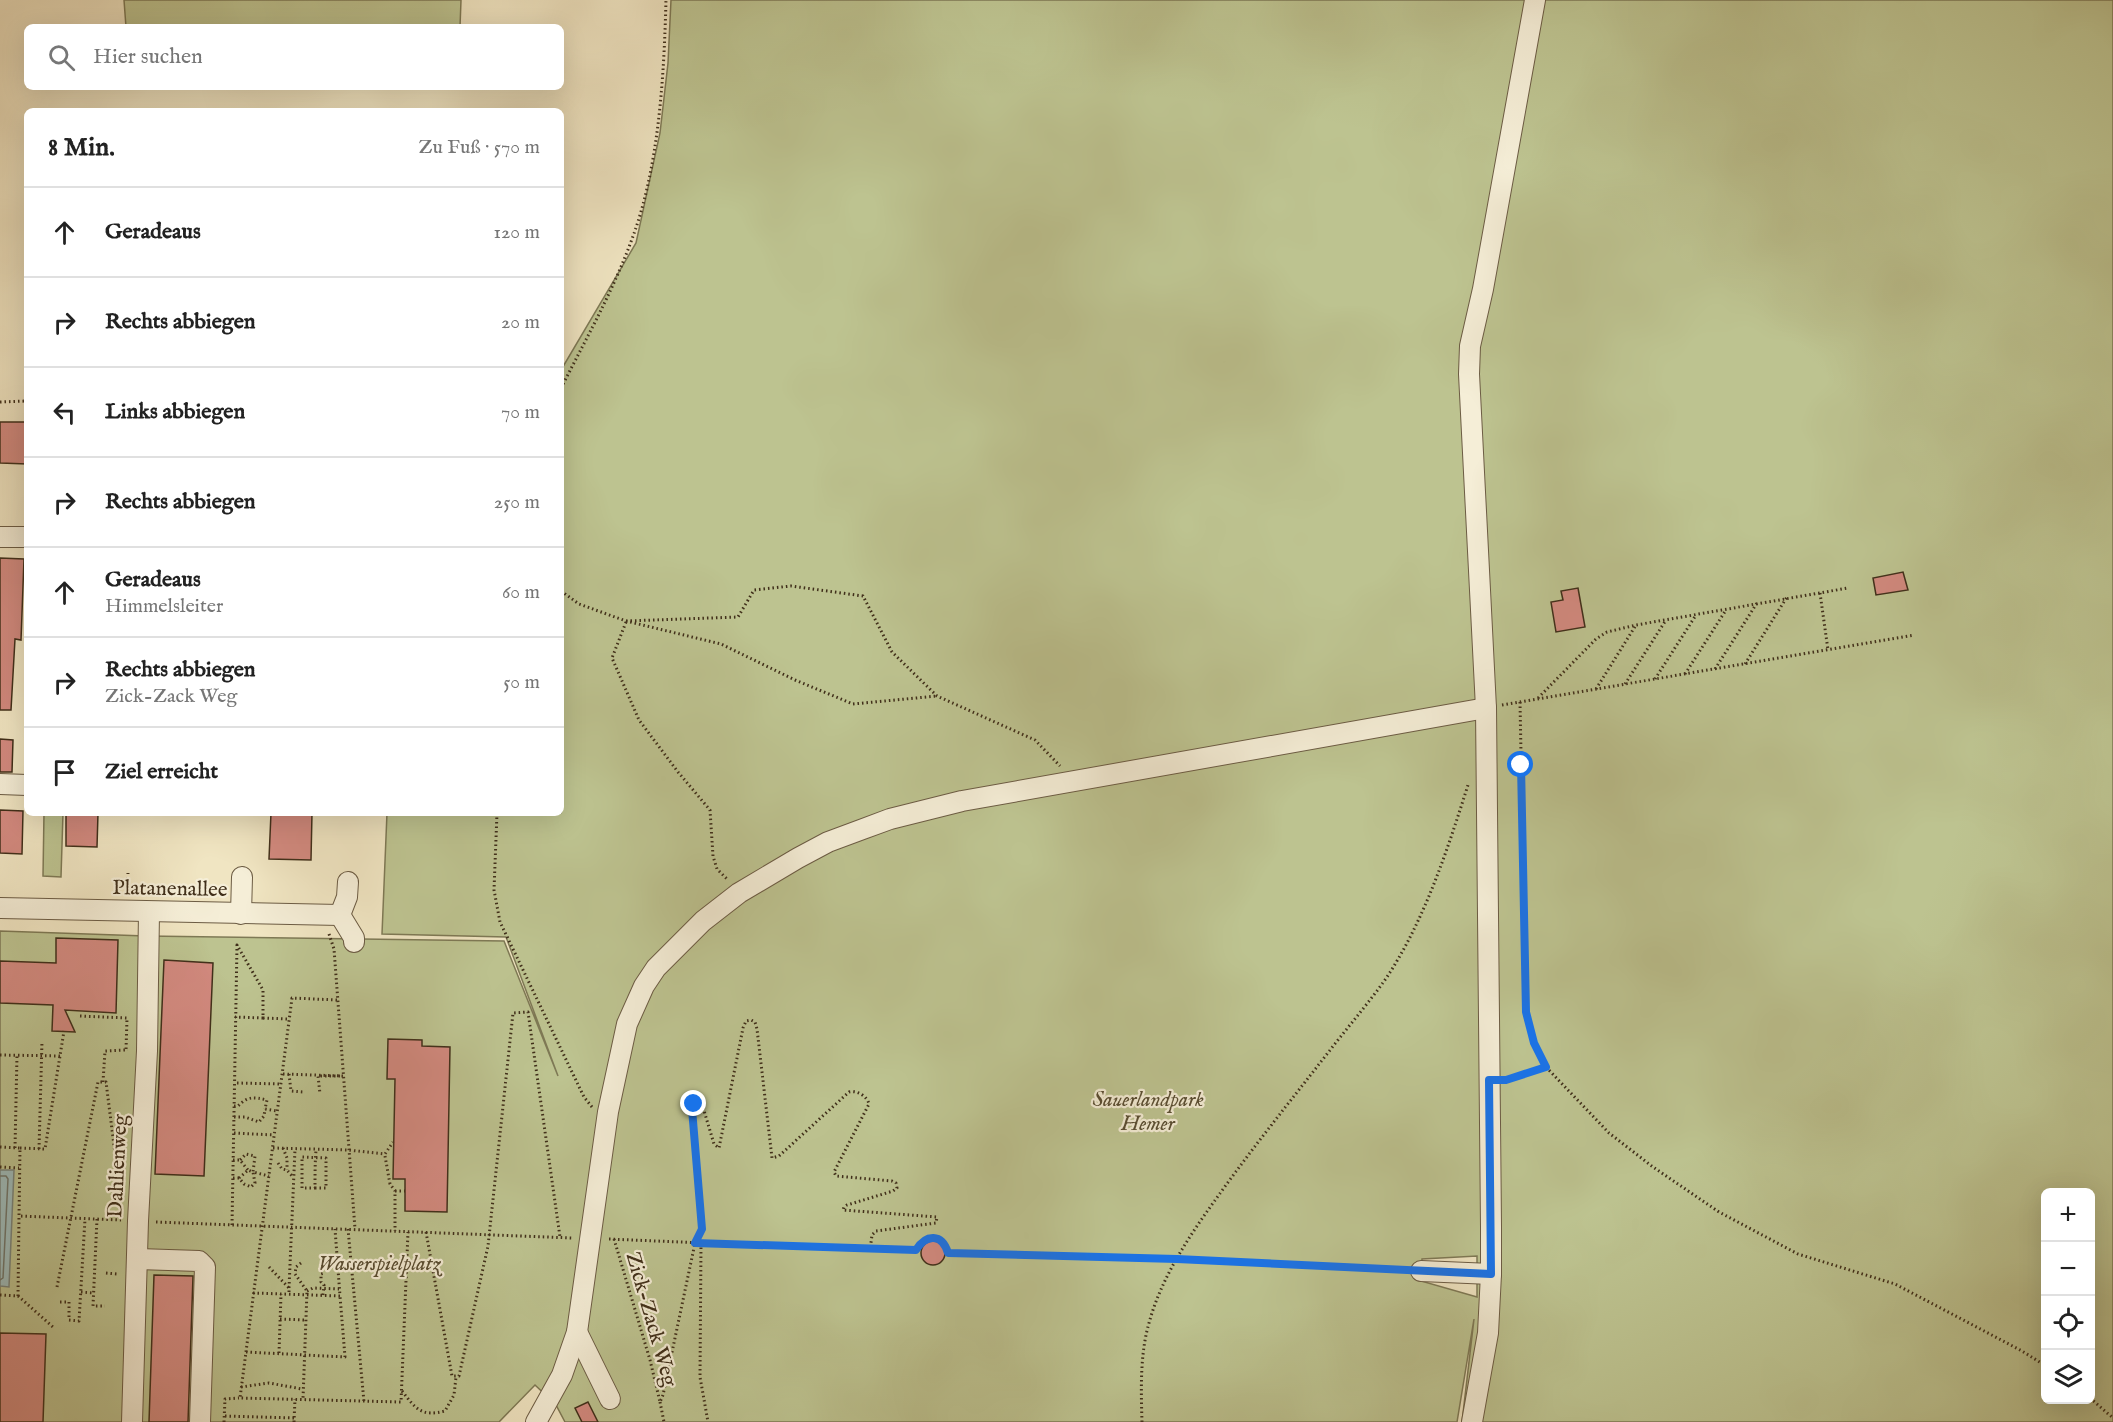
<!DOCTYPE html>
<html lang="de">
<meta charset="utf-8">
<style>
:root{--surface:#fff;--page:#f6f6f6;--text:#222;--muted:#767676;--line:#e0e0e0}
body{margin:0;font-family:"IM FELL English",serif;background:var(--page);color:var(--text)}
.controls{position:absolute;right:18px;bottom:18px;display:grid;overflow:hidden;border-radius:9px;box-shadow:0 6px 24px #0002}
.controls button{width:54px;height:54px;display:grid;place-items:center;padding:0;border:0;border-bottom:2px solid var(--line);background:var(--surface);color:var(--text);font:30px sans-serif}
.stop{position:absolute;width:18px;height:18px;margin:-14px;border:4px solid #1a73e8;border-radius:50%;background:#fff}
.stop.end{background:#1a73e8;border-color:#fff;box-shadow:0 2px 6px #0008}
.list{margin:0;padding:0;list-style:none}
h2{display:flex;justify-content:space-between;align-items:center;height:78px;margin:0;padding:0 24px;font-size:26px}
h2 small{font-size:20px;font-weight:400;color:var(--muted)}
.list li{display:grid;grid-template-columns:39px 1fr auto;gap:18px;align-items:center;box-sizing:border-box;height:90px;padding:0 24px;border-top:2px solid var(--line)}
.list b{display:block;font-size:22px;white-space:nowrap}
.list p{margin:0;font-size:20px;white-space:nowrap;color:var(--muted)}
.list em{font-size:20px;font-style:normal;color:var(--muted)}
.icon{flex:none;width:33px;height:33px;fill:none;stroke:currentColor;stroke-width:2;stroke-linecap:round;stroke-linejoin:round}
.map{position:relative;flex:none;width:2113px;height:1422px;overflow:hidden}
.search{position:absolute;background:var(--surface);box-shadow:0 6px 24px #0002;left:24px;top:24px;width:540px;height:66px;display:flex;align-items:center;gap:15px;box-sizing:border-box;padding:0 21px;border-radius:9px;color:var(--muted);font-size:22px}
.panel{position:absolute;background:var(--surface);box-shadow:0 6px 24px #0002;left:24px;top:108px;width:540px;height:708px;border-radius:9px}
.map>svg:first-child{display:block}
</style>
<div class="map">
<svg width="2113" height="1422" viewBox="0 0 2113 1422">
<rect width="100%" height="100%" fill="#f0e5c2"/>
<filter id="stains"><feTurbulence type="fractalNoise" baseFrequency=".00333" numOctaves="4"/><feColorMatrix values="0 0 0 0 .2 0 0 0 0 .09 0 0 0 0 .02 0 0 0 .5 -.17"/></filter>
<radialGradient id="worn" r=".72"><stop offset=".6" stop-color="#630" stop-opacity="0"/><stop offset="1" stop-color="#630" stop-opacity=".3"/></radialGradient>
<!-- green -->
<g fill="#bdc390" stroke="#7e7955" stroke-width="1.5" fill-rule="evenodd">
<path d="M124,0H461L460,27H126Z"/>
<path d="M671,0H2113V1422H1462L1474,1319L1457,1422H565L556,1405L535,1385L499,1422H0V931L146,936L504,941L558,1076L506,937L382,934L387,813H561V370L636,243L660,133L668,63ZM2046,1192H2090V1400H2046ZM1477,1256V1297L1421,1281L1422,1259Z"/>
<path d="M44,813H63L61,877L43,876Z"/>
</g>
<!-- water -->
<path fill="#9ebdbd" stroke="#78847c" stroke-width="1.5" d="M0,1170H14L9,1287L0,1286Z"/>
<g fill="none" stroke-linecap="round" stroke-linejoin="round">
<!-- shore -->
<path stroke="#6f766c" stroke-width="1.5" d="M0,1176H6L8,1179L3,1278L0,1280"/>
</g>
<!-- building -->
<g fill="#d38a80" stroke="#402f1a" stroke-width="1.5">
<path d="M0,422H27V464L0,463Z"/>
<path d="M0,558L24,559L21,640L15,639L11,710H0Z"/>
<path d="M1903,572L1908,590L1876,595L1873,578Z"/>
<path d="M1578,588L1585,627L1556,632L1551,602L1563,600L1561,591Z"/>
<path d="M0,739L13,740L12,772H0Z"/>
<path d="M0,810L23,811L22,854L0,853Z"/>
<path d="M66,813H98L97,847L66,846Z"/>
<path d="M271,813H312L311,860L269,859Z"/>
<path d="M56,938L118,940L116,1013L65,1010L75,1032L52,1031L53,1005L0,1003V961L56,963Z"/>
<path d="M164,960L213,963L204,1176L155,1174Z"/>
<path d="M388,1039L422,1040V1046L450,1047L447,1212L405,1211V1179H393L395,1079H387Z"/>
<circle cx="933" cy="1253" r="12"/>
<path d="M154,1275L193,1276L188,1422H149Z"/>
<path d="M0,1333L46,1334L43,1422H0Z"/>
<path d="M588,1402L598,1422H582L575,1408Z"/>
</g>
<g fill="none" stroke-linecap="round" stroke-linejoin="round">
<!-- minor casing -->
<g stroke="#6c5c44" stroke-width="22">
<g id="minor">
<path d="M0,537H27"/>
<path d="M0,784L27,785"/>
<path d="M0,908L340,915"/>
<path d="M241,914L242,877"/>
<path d="M340,915L347,897L348,882"/>
<path d="M340,915L354,938V942"/>
<path d="M138,1259L199,1261L205,1267L200,1422"/>
<path d="M1421,1271L1491,1274"/>
<path d="M577,1332L610,1399"/>
<path d="M132,1422L138,1221L147,1051L149,912"/>
<path d="M536,1422L562,1375L577,1332L608,1112L627,1024L644,986L656,968L703,921L739,893L798,858L828,842L863,829L890,819L962,801L1486,708"/>
<path d="M1472,1422L1488,1333L1491,1274V1226L1486,708L1469,374L1470,346L1483,289L1535,0"/>
</g>
</g>
<!-- path -->
<g stroke="#402f1a" stroke-width="3" stroke-dasharray="1.5 3" stroke-linecap="butt">
<path d="M561,388C586,339 613,291 632,239C659,167 664,77 666,0"/>
<path d="M0,402L27,401"/>
<path d="M561,591L579,604L626,621L721,644L795,680L853,704L937,696"/>
<path d="M1820,593L1828,650"/>
<path d="M626,621L738,617L754,590L791,586L863,596L892,652L937,696L1035,740L1060,766"/>
<path d="M626,622L612,658L639,720L678,772L710,810L713,856L717,869L728,880"/>
<path d="M1745,664L1787,597"/>
<path d="M1715,669L1757,603"/>
<path d="M1685,674L1726,610"/>
<path d="M1655,679L1696,615"/>
<path d="M1625,684L1666,620"/>
<path d="M1596,689L1636,625"/>
<path d="M1538,698L1596,639L1607,632L1636,625L1848,588"/>
<path d="M1520,702L1526,1012L1534,1043L1546,1067L1609,1133L1653,1167L1719,1212L1798,1254L1895,1284L2022,1351L2046,1366"/>
<path d="M1502,705L1914,635"/>
<path d="M497,813L494,890L500,922L584,1097L592,1107"/>
<path d="M127,892L128,873"/>
<path d="M329,934L334,949L355,1229"/>
<path d="M337,1000L292,998L240,1398L401,1402L408,1232"/>
<path d="M80,1016L127,1018L126,1050H128"/>
<path d="M263,1018L288,1019"/>
<path d="M0,1055L61,1056"/>
<path d="M283,1074L343,1076H318L320,1094"/>
<path d="M289,1074L291,1091L303,1092"/>
<path d="M1508,1079L1545,1067"/>
<path d="M103,1082L105,1051L126,1050"/>
<path d="M237,1083L281,1084"/>
<path d="M234,1106H238C248,1096 253,1097 267,1100L265,1109L277,1111"/>
<path d="M234,1117H245L259,1122L264,1116L265,1109"/>
<path d="M234,1133L274,1135"/>
<path d="M0,1147L20,1148L19,1216L121,1220"/>
<path d="M15,1148L17,1055"/>
<path d="M20,1148L45,1149L64,1031"/>
<path d="M273,1148L348,1150L385,1154L393,1142"/>
<path d="M283,1148L287,1158V1170"/>
<path d="M39,1149L42,1041"/>
<path d="M385,1156L390,1184L395,1191V1231"/>
<path d="M233,1160H240L248,1170"/>
<path d="M278,1163L282,1169L287,1170L293,1177"/>
<path d="M0,1167L19,1168"/>
<path d="M233,1178H239L244,1184L251,1187L255,1183L253,1172L269,1176"/>
<path d="M239,1178L248,1170L253,1172L255,1156L246,1154L240,1160"/>
<path d="M315,1188H326V1158L302,1157V1188H315C315,1175 315,1163 316,1150"/>
<path d="M395,1191H405"/>
<path d="M97,1219L93,1306H105"/>
<path d="M156,1222L572,1238"/>
<path d="M232,1225L237,945L263,990V1018L235,1017"/>
<path d="M348,1229L364,1402"/>
<path d="M426,1232L452,1376H459L488,1246L513,1013L528,1012L560,1237"/>
<path d="M609,1239L870,1250H916C926,1234 942,1233 948,1253L1177,1259L1404,1270"/>
<path d="M614,1239L650,1360L660,1402L663,1395L695,1243L702,1229L693,1106L698,1102L702,1104L714,1144L719,1148L743,1028L746,1021L751,1020L755,1022L757,1029L772,1158L779,1156L849,1092C857,1090 867,1096 869,1104L834,1172L836,1176L892,1181L896,1183L897,1188L893,1191L847,1205L844,1207L843,1210L937,1217L936,1223L876,1231L872,1235L870,1250"/>
<path d="M701,1243L700,1377L708,1422"/>
<path d="M301,1263L296,1267L295,1274L307,1291L303,1399"/>
<path d="M269,1267L289,1288V1294"/>
<path d="M106,1273L117,1274"/>
<path d="M57,1287L98,1082H106L120,1193"/>
<path d="M289,1288L295,1149"/>
<path d="M307,1291L313,1288L339,1289"/>
<path d="M81,1292L93,1293"/>
<path d="M253,1293L340,1296L335,1229"/>
<path d="M0,1295L18,1296L19,1216"/>
<path d="M323,1295L324,1285L321,1282V1274L324,1273"/>
<path d="M18,1296L53,1327"/>
<path d="M60,1302H69V1320L79,1321L85,1219"/>
<path d="M280,1319L305,1320"/>
<path d="M246,1352L345,1357L340,1296"/>
<path d="M279,1353L281,1294"/>
<path d="M241,1387L269,1383L302,1389"/>
<path d="M402,1391C416,1409 421,1417 445,1411L454,1395L456,1377"/>
<path d="M2090,1398L2113,1418"/>
<path d="M660,1402L664,1422"/>
<path d="M225,1416L294,1418"/>
<path d="M224,1422L225,1399L239,1398"/>
<path d="M294,1422L295,1399"/>
<path d="M1142,1422C1141,1389 1140,1354 1149,1323C1162,1275 1192,1232 1221,1192C1257,1142 1296,1094 1334,1045C1352,1022 1371,1000 1387,977C1425,919 1447,851 1468,785"/>
</g>
<!-- minor -->
<use href="#minor" stroke="#f5eed7" stroke-width="20"/>
</g>
<g fill="none" stroke-linecap="round" stroke-linejoin="round">
<!-- route -->
<path stroke="#1a73e8" stroke-width="8" d="M694,1104L692,1109L702,1229L695,1243L916,1250C926,1234 942,1233 948,1253L1177,1259L1491,1274L1489,1080H1506L1546,1067L1534,1043L1526,1012L1521,765"/>
</g>
<g text-anchor="middle" stroke-width="4.5" stroke-linejoin="round" paint-order="stroke">
<!-- street labels -->
<g font-size="21" fill="#402f1a" stroke="#f5eed7">
<text transform="translate(170 888) rotate(1)" y="7">Platanenallee</text>
<text transform="translate(117 1166) rotate(-87)" y="7">Dahlienweg</text>
<text transform="translate(652 1319) rotate(74)" y="7">Zick-Zack Weg</text>
</g>
<!-- park labels -->
<g font-size="21" font-style="italic" fill="#594d32" stroke="#f5eed7">
<text x="1148" y="1106">Sauerlandpark<tspan x="1148" dy="24">Hemer</tspan></text>
<text x="379" y="1270">Wasserspielplatz</text>
</g>
</g>
<rect width="100%" height="100%" filter="url(#stains)"/>
<rect width="100%" height="100%" fill="url(#worn)"/>
</svg>
<div class="controls">
<button>+</button>
<button>−</button>
<button><svg class="icon" aria-label="locate" viewBox="0 0 24 24"><circle cx="12" cy="12" r="6"/><path d="M12 2v4M12 18v4M2 12h4M18 12h4"/></svg></button>
<button><svg class="icon" aria-label="layers" viewBox="0 0 24 24"><path d="M12 4l9 5-9 5-9-5zM3 14l9 5 9-5"/></svg></button>
</div>
<div class="stop" style="left:1521px;top:765px"></div>
<div class="stop end" style="left:694px;top:1104px"></div>
<div class="search"><svg class="icon" aria-label="search" viewBox="0 0 24 24"><circle cx="10" cy="10" r="6"/><path d="M15 15l6 6"/></svg>Hier suchen</div>
<section class="panel">
<h2>8 Min.<small>Zu Fuß · 570 m</small></h2>
<ul class="list">
<li><svg class="icon" aria-label="ahead" viewBox="0 0 24 24"><path d="M12 20V5M6 11l6-6 6 6"/></svg><div><b>Geradeaus</b></div><em>120 m</em></li>
<li><svg class="icon" aria-label="right" viewBox="0 0 24 24"><path d="M7 20v-9h11M14 6l5 5-5 5"/></svg><div><b>Rechts abbiegen</b></div><em>20 m</em></li>
<li><svg class="icon" aria-label="left" viewBox="0 0 24 24"><path d="M17 20v-9H6M10 6l-5 5 5 5"/></svg><div><b>Links abbiegen</b></div><em>70 m</em></li>
<li><svg class="icon" aria-label="right" viewBox="0 0 24 24"><path d="M7 20v-9h11M14 6l5 5-5 5"/></svg><div><b>Rechts abbiegen</b></div><em>250 m</em></li>
<li><svg class="icon" aria-label="ahead" viewBox="0 0 24 24"><path d="M12 20V5M6 11l6-6 6 6"/></svg><div><b>Geradeaus</b><p>Himmelsleiter</p></div><em>60 m</em></li>
<li><svg class="icon" aria-label="right" viewBox="0 0 24 24"><path d="M7 20v-9h11M14 6l5 5-5 5"/></svg><div><b>Rechts abbiegen</b><p>Zick-Zack Weg</p></div><em>50 m</em></li>
<li><svg class="icon" aria-label="arrive" viewBox="0 0 24 24"><path d="M6 21V4h12l-3 4 3 4H6"/></svg><div><b>Ziel erreicht</b></div></li>
</ul>
</section>
</div>
